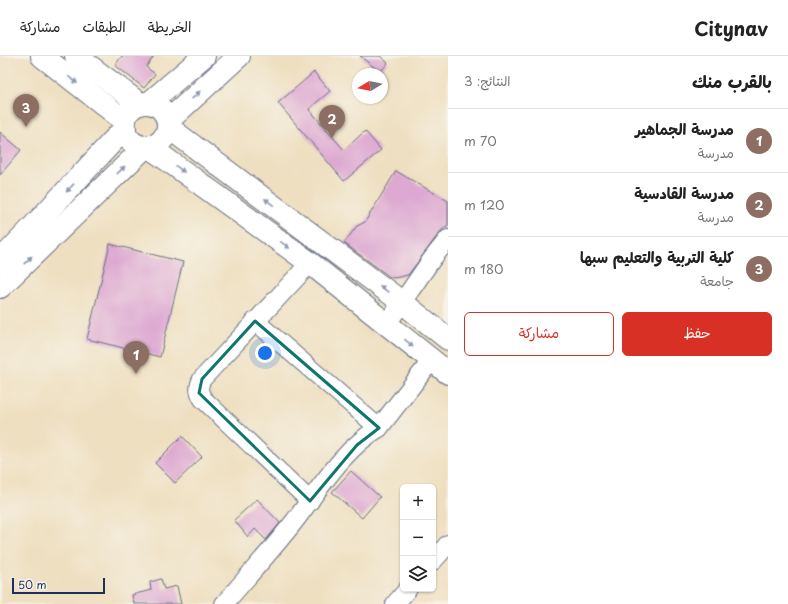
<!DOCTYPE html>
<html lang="ar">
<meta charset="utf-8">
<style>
:root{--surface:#fff;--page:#f6f6f6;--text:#222;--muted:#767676;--line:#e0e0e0;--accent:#d93025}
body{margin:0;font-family:"Playpen Sans","Playpen Sans Arabic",sans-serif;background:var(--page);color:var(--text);direction:rtl}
.controls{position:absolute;right:12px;bottom:12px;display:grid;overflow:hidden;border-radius:6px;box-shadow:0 1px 3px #0004}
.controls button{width:36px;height:36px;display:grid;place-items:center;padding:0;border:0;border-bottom:1px solid var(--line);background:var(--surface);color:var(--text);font:20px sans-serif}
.compass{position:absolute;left:352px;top:12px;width:36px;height:36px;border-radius:50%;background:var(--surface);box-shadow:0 1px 3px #0004;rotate:260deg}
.scale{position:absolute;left:12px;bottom:10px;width:93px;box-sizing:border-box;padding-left:4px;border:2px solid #1b2f5e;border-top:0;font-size:11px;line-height:14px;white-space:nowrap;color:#1b2f5e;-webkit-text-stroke:3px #f7f3e8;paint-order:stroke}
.you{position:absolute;left:265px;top:297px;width:14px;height:14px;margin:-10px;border:3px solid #fff;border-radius:50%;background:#1a73e8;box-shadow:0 0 0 6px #1a73e833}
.badge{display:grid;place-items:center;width:26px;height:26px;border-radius:50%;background:var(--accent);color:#fff;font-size:13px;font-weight:700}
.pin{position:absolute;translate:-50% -33px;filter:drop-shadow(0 1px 2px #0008)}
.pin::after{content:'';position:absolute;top:21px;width:14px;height:12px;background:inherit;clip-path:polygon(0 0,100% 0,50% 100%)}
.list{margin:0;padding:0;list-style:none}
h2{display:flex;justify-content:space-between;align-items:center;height:52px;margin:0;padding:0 16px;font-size:17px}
h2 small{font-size:13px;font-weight:400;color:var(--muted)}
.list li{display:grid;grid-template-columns:26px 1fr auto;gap:12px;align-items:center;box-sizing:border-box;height:64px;padding:0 16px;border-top:1px solid var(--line)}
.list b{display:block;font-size:15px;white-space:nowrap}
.list p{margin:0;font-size:13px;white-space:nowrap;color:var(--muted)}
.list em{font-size:13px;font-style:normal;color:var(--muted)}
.actions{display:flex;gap:8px;padding:12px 16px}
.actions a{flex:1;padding:9px 0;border:1px solid var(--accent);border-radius:6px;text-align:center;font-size:14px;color:var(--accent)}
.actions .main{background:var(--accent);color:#fff}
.icon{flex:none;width:22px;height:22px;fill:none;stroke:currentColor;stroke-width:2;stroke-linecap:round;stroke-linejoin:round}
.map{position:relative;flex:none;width:448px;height:548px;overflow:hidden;direction:ltr}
header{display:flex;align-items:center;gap:24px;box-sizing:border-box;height:56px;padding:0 20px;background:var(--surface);border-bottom:1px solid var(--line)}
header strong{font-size:19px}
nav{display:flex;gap:22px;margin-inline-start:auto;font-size:14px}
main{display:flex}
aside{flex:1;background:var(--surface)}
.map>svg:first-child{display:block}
</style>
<header>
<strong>Citynav</strong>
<nav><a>الخريطة</a><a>الطبقات</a><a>مشاركة</a></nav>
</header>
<main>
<aside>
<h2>بالقرب منك<small>النتائج: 3</small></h2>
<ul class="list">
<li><span class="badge" style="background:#8d6e63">1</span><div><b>مدرسة الجماهير</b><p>مدرسة</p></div><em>70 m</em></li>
<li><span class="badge" style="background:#8d6e63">2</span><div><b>مدرسة القادسية</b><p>مدرسة</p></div><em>120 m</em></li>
<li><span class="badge" style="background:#8d6e63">3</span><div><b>كلية التربية والتعليم سبها</b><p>جامعة</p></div><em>180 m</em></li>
</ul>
<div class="actions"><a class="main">حفظ</a><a>مشاركة</a></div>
</aside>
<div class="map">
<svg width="448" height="548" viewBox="0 0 448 548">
<rect width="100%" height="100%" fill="#f7f3e8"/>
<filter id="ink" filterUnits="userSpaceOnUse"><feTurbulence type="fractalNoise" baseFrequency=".025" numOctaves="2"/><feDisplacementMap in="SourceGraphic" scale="8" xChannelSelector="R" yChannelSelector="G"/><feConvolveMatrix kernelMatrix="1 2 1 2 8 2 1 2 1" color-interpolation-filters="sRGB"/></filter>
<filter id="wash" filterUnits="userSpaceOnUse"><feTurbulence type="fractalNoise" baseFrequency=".012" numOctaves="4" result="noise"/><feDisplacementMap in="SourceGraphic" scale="16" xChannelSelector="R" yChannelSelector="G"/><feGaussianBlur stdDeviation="0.9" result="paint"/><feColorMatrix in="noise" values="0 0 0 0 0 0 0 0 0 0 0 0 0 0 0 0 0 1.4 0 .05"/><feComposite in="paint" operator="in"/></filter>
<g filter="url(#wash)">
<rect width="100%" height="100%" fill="#eedfc0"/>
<g id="blocks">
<!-- building -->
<g fill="#dda8d1">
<path d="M122,0H154L146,11L155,18L144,32L115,9Z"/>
<path d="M360,0H380L388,7L380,16Z"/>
<path d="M314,16L330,35L309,53L344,94L365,75L381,94L344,125L278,47Z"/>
<path d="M0,76L21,94L0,119Z"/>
<path d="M396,115L448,145V169L440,176L408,219L394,222L390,221L344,187L357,170L365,166Z"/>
<path d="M110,188L183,206L160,301L87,283Z"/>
<path d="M182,380L202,401L175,427L155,407Z"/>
<path d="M351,415L380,441L362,462L332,436Z"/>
<path d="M257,443L280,467L266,484L255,473L248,481L234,464Z"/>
<path d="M161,523L164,533L177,530L181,548H134L132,539L151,534L150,526Z"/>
</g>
</g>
</g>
<g filter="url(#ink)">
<use href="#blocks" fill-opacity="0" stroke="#656d80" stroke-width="1"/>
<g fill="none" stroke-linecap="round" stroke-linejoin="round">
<!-- minor casing -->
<g stroke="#656d80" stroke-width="20">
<g id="minor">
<path d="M255,265L379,372"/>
<path d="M387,268L432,203L448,183"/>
<path d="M310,445L203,343C198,335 198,331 202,323L310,207"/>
<path d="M433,505L448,488"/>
<path d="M224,548C247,521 271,495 293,467C318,435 344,392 379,372L431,305"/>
<path d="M395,548L408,533"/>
</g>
</g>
<!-- major casing -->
<g stroke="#656d80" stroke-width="24">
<g id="major">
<path d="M42,0L125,65"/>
<path d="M76,0L140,48"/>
<path d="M149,47L204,0"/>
<circle cx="146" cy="69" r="22"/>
<path d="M168,65L239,0"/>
<path d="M168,71L403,247L448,283"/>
<path d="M148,90L310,207L448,317"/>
<path d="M0,205L29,175L125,72"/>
<path d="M0,231L145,91"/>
</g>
</g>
<!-- minor -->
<use href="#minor" stroke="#fff" stroke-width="18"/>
<!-- major -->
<use href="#major" stroke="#fff" stroke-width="22"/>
</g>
<!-- one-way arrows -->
<defs><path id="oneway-solid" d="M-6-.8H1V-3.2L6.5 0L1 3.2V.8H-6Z"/></defs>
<g fill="#8d97ae">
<use href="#oneway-solid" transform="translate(73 24) rotate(38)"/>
<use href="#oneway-solid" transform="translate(196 39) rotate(-43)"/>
<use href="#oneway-solid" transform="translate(180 113) rotate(36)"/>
<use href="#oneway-solid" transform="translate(121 114) rotate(-44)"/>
<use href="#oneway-solid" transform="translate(70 132) rotate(133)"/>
<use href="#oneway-solid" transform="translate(269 146) rotate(-143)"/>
<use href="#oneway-solid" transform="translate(285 189) rotate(36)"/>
<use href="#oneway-solid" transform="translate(28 204) rotate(-44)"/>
<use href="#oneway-solid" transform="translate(384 233) rotate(-143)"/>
<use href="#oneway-solid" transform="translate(409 287) rotate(39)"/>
</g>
</g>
<!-- marked area -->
<path fill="none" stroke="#0f766e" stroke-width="3" stroke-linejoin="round" d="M255,265L379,372L357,389L310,445L199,337L202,323Z"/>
</svg>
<div class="controls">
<button>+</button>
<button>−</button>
<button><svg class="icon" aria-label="layers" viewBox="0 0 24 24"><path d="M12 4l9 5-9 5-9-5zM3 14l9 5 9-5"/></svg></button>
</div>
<svg class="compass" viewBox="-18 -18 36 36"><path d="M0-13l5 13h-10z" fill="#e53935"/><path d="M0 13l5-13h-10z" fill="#767676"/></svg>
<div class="scale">50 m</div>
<div class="you"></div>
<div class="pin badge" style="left:136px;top:318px;background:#8d6e63">1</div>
<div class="pin badge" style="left:332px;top:82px;background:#8d6e63">2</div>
<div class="pin badge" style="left:26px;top:71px;background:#8d6e63">3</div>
</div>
</main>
